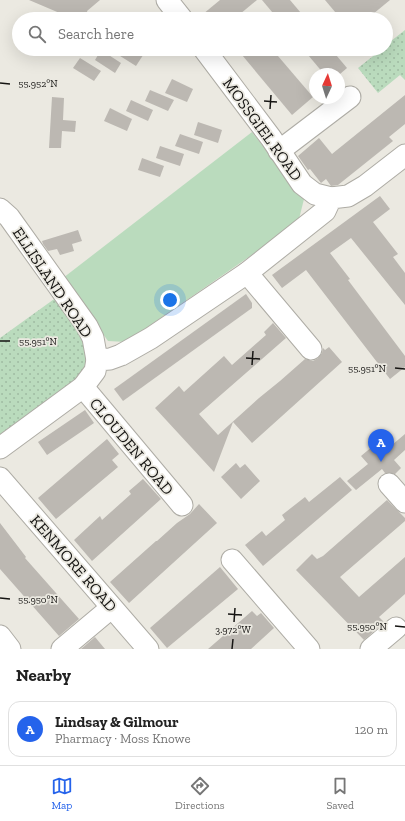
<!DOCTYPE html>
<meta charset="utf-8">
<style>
:root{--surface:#fff;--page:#f2f2f2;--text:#222;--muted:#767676;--line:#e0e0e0;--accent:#2563eb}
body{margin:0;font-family:"Zilla Slab",serif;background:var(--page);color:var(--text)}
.compass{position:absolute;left:309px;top:68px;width:36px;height:36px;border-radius:50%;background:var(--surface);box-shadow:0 4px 16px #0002;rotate:4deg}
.you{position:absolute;left:170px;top:300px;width:14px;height:14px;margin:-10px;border:3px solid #fff;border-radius:50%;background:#1a73e8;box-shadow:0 0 0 6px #1a73e833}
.badge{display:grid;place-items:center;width:26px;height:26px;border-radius:50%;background:var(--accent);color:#fff;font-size:13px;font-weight:700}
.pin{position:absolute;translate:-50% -33px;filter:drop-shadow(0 1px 2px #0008)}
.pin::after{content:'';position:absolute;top:21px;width:14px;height:12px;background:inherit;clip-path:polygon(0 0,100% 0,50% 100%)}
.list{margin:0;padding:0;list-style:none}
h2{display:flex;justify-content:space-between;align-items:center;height:52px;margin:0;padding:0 16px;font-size:17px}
h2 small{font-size:13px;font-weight:400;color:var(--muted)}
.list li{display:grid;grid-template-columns:26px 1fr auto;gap:12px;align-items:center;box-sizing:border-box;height:56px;margin:0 8px 8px;padding:0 8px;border:1px solid var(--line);border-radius:12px}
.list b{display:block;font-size:15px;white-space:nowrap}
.list p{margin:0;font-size:13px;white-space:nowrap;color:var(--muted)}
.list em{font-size:13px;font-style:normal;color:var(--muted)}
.icon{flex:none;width:22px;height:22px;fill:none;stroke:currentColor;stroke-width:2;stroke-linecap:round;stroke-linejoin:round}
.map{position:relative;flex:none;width:405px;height:649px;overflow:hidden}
.search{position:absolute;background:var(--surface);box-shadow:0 4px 16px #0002;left:12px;right:12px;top:12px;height:44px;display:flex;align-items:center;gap:10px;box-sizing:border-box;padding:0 14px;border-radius:22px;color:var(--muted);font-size:15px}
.sheet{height:116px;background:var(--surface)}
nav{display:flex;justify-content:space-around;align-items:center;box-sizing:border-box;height:56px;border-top:1px solid var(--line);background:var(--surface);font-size:11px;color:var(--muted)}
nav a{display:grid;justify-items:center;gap:2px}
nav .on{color:var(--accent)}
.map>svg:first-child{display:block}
</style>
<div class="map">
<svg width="405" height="649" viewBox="0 0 405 649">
<defs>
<pattern id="grass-dots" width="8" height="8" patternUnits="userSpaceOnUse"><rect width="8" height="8" fill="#badbbd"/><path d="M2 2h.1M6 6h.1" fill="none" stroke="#9fbba2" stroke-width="1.8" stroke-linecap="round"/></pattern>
</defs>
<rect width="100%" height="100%" fill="#ebe9e1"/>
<!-- grass -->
<g fill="url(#grass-dots)">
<path d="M405,30V80L400,75L378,93L358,68L382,49H386V45Z"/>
<path d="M57,297L89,347L83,377L0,438V338Z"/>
</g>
<!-- park -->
<path fill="#badbbd" d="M252,132L304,199L298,223L126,342L108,341L63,278Z"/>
<!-- building -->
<g fill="#bcb8b2">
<path d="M29,0H100L87,11L89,19H69V17Z"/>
<path d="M220,0H257L234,19H197Z"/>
<path d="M262,0H290L306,19H278Z"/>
<path d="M325,0H390L367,19H341Z"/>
<path d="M109,49H147L136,66Z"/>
<path d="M237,49H272L313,97L292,115Z"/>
<path d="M303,49H331L347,68L340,74H324Z"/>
<path d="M101,50L121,63L115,73L95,60Z"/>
<path d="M80,58L101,71L94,81L73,68Z"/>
<path d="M172,79L193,89L187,102L165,93Z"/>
<path d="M150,90L174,100L168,111L145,101Z"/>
<path d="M405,95V124L389,137L393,141L338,185L331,186L326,179L321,183L310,169L308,170L298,156L319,138L332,154Z"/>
<path d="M52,97L64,98L63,120L76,121L75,132L62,131L61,148H49Z"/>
<path d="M131,100L153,110L148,121L126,111Z"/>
<path d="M110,108L132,119L127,131L104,121Z"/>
<path d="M198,122L222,130L218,143L194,135Z"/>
<path d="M180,134L203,142L199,154L175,146Z"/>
<path d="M160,146L184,154L180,166L156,158Z"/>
<path d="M142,158L164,166L160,177L138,170Z"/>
<path d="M380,196L390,209L373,222L398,254L393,257L405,273V305L351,238L330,253L350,279L348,280L405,356V367L390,379L306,270L282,288L272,275Z"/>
<path d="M78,230L82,241L72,244L74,251L60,255L57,249L48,251L43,244L42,241Z"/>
<path d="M246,294L252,303V308L123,401L114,389Z"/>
<path d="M273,323L286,338L199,414L218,435L259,398L280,381L305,359L313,361L318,358L322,353L323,348L325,350L329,347L342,362L252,443L233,422L214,472L155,408L179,386L184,392L224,356L232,365L266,335L264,332Z"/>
<path d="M85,410L94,423L47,455L38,442Z"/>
<path d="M405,434V450L394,460L401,468L395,474L385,473L382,469L356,490L347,481L368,464L361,456L379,441L386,450Z"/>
<path d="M107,439L119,454L112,460L118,467L56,519L38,498Z"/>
<path d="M236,463L240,468L245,464L260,481L241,499L221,477Z"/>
<path d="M340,477L352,490L263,566L245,545L262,531L266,536L285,520L282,515L305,497L309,502Z"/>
<path d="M143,479L161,499L92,561L74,540L100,516L102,520L131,494L129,491Z"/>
<path d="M387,500L405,518V521L340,577L359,597L405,557V594L379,617L384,622L364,640L296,570L312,554L317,559L323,556Z"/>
<path d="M199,504L217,523L129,603L110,582L156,541H157L177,523L190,514Z"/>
<path d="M0,523L26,557L25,558L79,619L59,636L0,569Z"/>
<path d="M220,567L238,589L167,648L150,628Z"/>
<path d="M252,611L257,616L261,613L274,628L251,649H208Z"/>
<path d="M95,637L105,649H81Z"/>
</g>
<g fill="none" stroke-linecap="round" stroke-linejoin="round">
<!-- minor casing -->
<g stroke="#aeaca5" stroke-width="23">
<g id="minor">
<path d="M167,0L182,19"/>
<path d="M204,49L271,138L302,184L315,194L331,198"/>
<path d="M279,151L350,97"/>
<path d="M0,209L9,217L87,326L93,338L97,360"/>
<path d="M247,273L311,349"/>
<path d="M83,387L182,505"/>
<path d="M0,448L83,387L95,371L97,360L110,359L121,355L151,338L247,273L325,211L331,198L348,196L365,186L405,155"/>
<path d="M0,478L148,649"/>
<path d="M389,484L405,502"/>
<path d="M232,560L309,649"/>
<path d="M0,636L10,649"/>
<path d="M62,649L111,608"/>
<path d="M371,649L396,628"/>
</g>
</g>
<!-- minor -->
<use href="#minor" stroke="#fff" stroke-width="21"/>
</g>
<!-- ticks -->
<path fill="none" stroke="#161513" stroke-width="1.5" d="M0,83L10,84M264,101L277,102M270,109L271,95M0,341H10M246,358L260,359M252,365L253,351M395,368L405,369M0,598L10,599M228,614L242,615M234,622L235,608M395,626L405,627M232,649L233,639"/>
<g text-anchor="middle" stroke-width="3.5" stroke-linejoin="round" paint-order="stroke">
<!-- street labels -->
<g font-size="16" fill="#161513" stroke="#ebe9e1">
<text transform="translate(263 129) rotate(54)" y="6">MOSSGIEL ROAD</text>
<text transform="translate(53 282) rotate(56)" y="6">ELLISLAND ROAD</text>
<text transform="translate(132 446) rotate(50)" y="6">CLOUDEN ROAD</text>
<text transform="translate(74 563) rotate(49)" y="6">KENMORE ROAD</text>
</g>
</g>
<g font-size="10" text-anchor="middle" fill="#161513" stroke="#ebe9e1" stroke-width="3.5" stroke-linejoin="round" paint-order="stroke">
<text x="38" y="87">55.952°N</text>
<text x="38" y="345">55.951°N</text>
<text x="367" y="372">55.951°N</text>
<text x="38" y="603">55.950°N</text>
<text x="367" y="630">55.950°N</text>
<text x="233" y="633">3.972°W</text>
</g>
</svg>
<svg class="compass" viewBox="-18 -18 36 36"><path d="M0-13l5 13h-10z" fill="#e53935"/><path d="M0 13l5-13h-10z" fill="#767676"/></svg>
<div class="you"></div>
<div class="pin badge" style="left:381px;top:462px">A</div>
<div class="search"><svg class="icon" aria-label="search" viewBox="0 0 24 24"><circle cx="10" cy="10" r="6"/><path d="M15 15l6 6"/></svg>Search here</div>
</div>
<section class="sheet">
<h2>Nearby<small></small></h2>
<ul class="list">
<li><span class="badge">A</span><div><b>Lindsay &amp; Gilmour</b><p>Pharmacy · Moss Knowe</p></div><em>120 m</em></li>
</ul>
</section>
<nav>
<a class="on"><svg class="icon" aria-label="map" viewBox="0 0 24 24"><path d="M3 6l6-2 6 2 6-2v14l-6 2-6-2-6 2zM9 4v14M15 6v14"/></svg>Map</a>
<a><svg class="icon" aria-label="directions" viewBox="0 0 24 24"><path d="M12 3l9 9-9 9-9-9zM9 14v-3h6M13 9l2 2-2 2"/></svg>Directions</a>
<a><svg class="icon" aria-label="saved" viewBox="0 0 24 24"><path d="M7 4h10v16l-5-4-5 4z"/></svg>Saved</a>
</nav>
